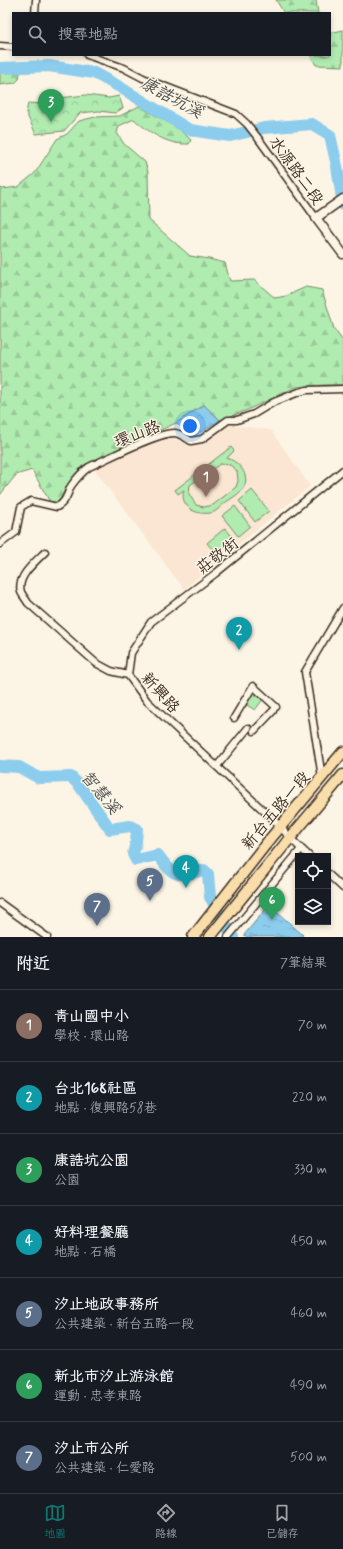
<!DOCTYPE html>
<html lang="zh-TW">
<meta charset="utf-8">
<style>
:root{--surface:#171b24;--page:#242831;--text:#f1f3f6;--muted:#9ea1a6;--line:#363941;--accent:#0f766e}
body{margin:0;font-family:Mynerve,"LXGW WenKai TC",sans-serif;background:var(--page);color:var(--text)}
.controls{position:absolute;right:12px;bottom:12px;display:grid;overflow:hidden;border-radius:0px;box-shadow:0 2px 6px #0003}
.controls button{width:36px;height:36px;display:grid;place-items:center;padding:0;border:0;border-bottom:1px solid var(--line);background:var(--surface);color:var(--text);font:20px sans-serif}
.you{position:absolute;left:190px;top:426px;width:14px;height:14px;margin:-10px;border:3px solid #fff;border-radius:50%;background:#1a73e8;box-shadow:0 0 0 6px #1a73e833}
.badge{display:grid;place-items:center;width:26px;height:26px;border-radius:50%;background:var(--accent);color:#fff;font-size:13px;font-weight:700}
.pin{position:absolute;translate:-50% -33px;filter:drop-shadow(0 1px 2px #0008)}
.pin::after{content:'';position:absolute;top:21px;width:14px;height:12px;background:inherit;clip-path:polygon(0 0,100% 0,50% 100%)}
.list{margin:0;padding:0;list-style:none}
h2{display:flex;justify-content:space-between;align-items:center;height:52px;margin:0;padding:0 16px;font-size:17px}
h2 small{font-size:13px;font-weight:400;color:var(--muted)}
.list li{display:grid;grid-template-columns:26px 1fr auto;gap:12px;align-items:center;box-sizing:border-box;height:72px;padding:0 16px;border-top:1px solid var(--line)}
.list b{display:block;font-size:15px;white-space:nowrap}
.list p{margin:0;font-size:13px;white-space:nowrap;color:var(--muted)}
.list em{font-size:13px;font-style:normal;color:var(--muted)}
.icon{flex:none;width:22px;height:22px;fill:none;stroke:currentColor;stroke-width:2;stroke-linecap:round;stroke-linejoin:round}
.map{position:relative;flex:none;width:343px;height:937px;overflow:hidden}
.search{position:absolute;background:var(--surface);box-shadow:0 2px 6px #0003;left:12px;right:12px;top:12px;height:44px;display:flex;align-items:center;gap:10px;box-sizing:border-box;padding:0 14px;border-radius:0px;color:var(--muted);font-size:15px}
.sheet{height:556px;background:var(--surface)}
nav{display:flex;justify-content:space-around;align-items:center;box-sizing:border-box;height:56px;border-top:1px solid var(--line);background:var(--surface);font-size:11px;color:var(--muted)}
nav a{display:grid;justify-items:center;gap:2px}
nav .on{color:var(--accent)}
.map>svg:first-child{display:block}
</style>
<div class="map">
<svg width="343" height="937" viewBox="0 0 343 937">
<defs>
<pattern id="grass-tufts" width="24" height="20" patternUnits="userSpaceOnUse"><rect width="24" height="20" fill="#b0ebb0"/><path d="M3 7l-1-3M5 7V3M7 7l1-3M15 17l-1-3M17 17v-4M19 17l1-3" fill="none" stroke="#98ca97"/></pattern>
<pattern id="forest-firs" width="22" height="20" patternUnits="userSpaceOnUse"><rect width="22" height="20" fill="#b0ebb0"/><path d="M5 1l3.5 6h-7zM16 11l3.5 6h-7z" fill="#98ca97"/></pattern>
<pattern id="park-crowns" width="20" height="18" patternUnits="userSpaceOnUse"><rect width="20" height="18" fill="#b0ebb0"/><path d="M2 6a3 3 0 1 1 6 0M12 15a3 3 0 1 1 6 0" fill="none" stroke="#98ca97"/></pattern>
<pattern id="water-ripples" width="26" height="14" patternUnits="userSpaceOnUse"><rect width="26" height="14" fill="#8ccced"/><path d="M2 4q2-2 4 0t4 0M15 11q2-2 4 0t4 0" fill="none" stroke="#7aafcb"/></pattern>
</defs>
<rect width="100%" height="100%" fill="#fcf5e5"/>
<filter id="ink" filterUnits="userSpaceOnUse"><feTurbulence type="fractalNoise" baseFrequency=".025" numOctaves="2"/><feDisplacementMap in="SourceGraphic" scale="8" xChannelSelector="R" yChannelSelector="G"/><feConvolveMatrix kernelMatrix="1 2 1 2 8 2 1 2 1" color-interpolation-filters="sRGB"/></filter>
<g filter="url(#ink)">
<!-- built -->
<path fill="#fae6d2" d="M232,425L271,430L310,486L184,589L94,469L159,439L173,437L189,445L204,443L222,428Z"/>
<!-- grass -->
<path fill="url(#grass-tufts)" stroke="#768a67" d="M254,689L264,698L255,710L245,704Z"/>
<!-- forest -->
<g fill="url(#forest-firs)" stroke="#768a67">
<path d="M276,0H316L318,13H284Z"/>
<path d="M343,30V66L316,65L310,55H330V33Z"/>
<path d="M0,72L20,73L19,79L15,83L0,85Z"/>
<path d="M139,106L179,129L191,140L189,144C167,145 150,133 134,119L119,126L117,133L124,144L145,162L148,172L149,220L190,256L209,259L225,263L230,281L254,280L275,298L286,296L306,287L322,290L334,329L343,341V385H325L296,387L245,411L220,420L203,405L176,423L82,466L66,487L59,502H50L32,470L16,475L0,495V187L2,189L18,187L35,173L57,139L67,134L79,121L95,117L120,116Z"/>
</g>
<!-- park -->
<path fill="url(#park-crowns)" stroke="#768a67" d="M86,95L109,98L119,96L123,108L115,113L99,111L80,113L64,131L36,134L26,113L28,103L46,104L59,98Z"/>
<!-- pitch -->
<g fill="#b0ebb0" stroke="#768a67" fill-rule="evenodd">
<path d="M231,447L234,451L227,458C240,462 253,478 241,491C237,495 231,499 226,502C222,505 218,510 214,512C206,515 193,513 188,507C183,501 182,497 184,490L178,494L175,490ZM220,464L230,465L237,471L238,481L236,487L213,505L204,507L196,505L189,494L190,485Z"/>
<path d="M252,490L269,511L255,522L239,501Z"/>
<path d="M235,506L250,526L238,536L222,516Z"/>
<path d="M225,528L235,540L217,555L207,543Z"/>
</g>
<!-- water -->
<g fill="url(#water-ripples)" stroke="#6c8b9a">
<path d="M204,405L220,420L193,437L176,423Z"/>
<path d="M269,905L303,935L301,937H247L244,935Z"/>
</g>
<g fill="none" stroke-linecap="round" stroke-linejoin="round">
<!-- river -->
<g stroke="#8ccced" stroke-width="12">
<path d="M0,68L49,66L94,73L118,86L190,130L230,136L264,128L312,124L330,135L337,166L343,205"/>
<path d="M0,766L19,767L39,778L71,777L79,785L110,829L130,826L137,829L136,842L133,854L136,860L158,855C174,878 178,877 204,870L208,874L210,897L233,937"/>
</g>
<!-- minor casing -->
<g stroke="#3b2a1e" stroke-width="9">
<g id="minor">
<path d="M35,13L36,0"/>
<path d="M0,46L13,47"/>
<path d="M87,55L124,68L143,78L236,114L247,124L258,138L316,218"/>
<path d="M0,544L16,532L21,507L31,501L57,507C66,502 67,495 71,486C76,479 82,472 89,467C107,459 158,432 175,433C181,434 186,438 191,441L202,439L228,420H237L254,414L274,402L299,392L307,390L343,389"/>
<path d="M45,552C36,561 16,577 21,592C22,595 26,599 28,603L96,663L111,671L128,675L147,701L281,827L290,838L309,856"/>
<path d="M128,675L131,653L151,622L216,573L343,470"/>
<path d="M234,718L253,686L276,707"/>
<path d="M254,731L273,711"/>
<path d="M217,766L248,728"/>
<path d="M322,777L305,672L343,608"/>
<path d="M328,874L343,888"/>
<path d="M0,903L47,937"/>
<path d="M228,937L301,849"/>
</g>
</g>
<!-- tertiary casing -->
<g stroke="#3b2a1e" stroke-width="11">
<path id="tertiary" d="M343,199L316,218L343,254"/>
</g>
<!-- primary casing -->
<g stroke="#3b2a1e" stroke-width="13">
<g id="primary">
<path d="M193,937L266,844L343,752"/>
<path d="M210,937L290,838L343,775"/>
</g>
</g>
<!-- minor -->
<use href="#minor" stroke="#fcf5e5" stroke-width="6"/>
<!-- tertiary -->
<use href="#tertiary" stroke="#fcf5e5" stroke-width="8"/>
<!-- primary -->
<use href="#primary" stroke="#f9ddab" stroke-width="10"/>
</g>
</g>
<g text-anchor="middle" stroke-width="3" stroke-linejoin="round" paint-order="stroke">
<!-- street labels -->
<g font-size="16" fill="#3b2a1e" stroke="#fcf5e5">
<text transform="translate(297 170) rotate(54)" y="6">水源路二段</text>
<text transform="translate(137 433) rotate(-21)" y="6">環山路</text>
<text transform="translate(217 555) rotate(-38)" y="6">莊敬街</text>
<text transform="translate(161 692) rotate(48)" y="6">新興路</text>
<text transform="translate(275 810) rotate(-50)" y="6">新台五路一段</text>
</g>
<!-- water labels -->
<g font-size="17" font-style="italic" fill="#4f5252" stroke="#fcf5e5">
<text transform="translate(172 97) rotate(28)" y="6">康誥坑溪</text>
<text transform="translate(101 792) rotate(50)" y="6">智慧溪</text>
</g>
</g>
</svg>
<div class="controls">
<button><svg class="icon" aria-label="locate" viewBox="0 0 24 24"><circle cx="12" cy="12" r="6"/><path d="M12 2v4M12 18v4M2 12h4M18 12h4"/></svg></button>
<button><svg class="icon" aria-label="layers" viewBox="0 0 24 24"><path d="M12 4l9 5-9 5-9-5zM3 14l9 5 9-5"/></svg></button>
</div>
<div class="you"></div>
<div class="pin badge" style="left:206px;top:497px;background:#8d6e63">1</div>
<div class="pin badge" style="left:239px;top:650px;background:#0f9aa8">2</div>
<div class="pin badge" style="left:51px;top:122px;background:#2e9e5b">3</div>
<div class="pin badge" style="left:186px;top:888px;background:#0f9aa8">4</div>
<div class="pin badge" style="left:150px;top:901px;background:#5c6f8a">5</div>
<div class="pin badge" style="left:272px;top:920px;background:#2e9e5b">6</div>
<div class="pin badge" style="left:97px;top:926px;background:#5c6f8a">7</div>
<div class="search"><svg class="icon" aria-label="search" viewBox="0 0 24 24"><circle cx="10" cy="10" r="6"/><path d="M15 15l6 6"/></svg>搜尋地點</div>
</div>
<section class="sheet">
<h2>附近<small>7筆結果</small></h2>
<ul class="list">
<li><span class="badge" style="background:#8d6e63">1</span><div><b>青山國中小</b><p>學校 · 環山路</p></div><em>70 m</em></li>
<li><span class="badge" style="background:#0f9aa8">2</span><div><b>台北168社區</b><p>地點 · 復興路58巷</p></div><em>220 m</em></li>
<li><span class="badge" style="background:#2e9e5b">3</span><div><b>康誥坑公園</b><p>公園</p></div><em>330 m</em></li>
<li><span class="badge" style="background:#0f9aa8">4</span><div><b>好料理餐廳</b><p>地點 · 石橋</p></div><em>450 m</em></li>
<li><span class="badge" style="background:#5c6f8a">5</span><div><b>汐止地政事務所</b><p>公共建築 · 新台五路一段</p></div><em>460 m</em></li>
<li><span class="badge" style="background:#2e9e5b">6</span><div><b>新北市汐止游泳館</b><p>運動 · 忠孝東路</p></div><em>490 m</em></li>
<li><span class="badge" style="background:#5c6f8a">7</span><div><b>汐止市公所</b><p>公共建築 · 仁愛路</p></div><em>500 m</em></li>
</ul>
</section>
<nav>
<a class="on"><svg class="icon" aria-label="map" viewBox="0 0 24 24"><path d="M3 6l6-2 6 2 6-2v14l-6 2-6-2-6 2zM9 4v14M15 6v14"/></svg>地圖</a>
<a><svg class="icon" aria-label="directions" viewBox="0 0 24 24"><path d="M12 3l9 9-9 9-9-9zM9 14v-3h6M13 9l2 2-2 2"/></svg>路線</a>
<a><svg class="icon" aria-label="saved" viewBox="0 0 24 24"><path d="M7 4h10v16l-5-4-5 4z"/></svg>已儲存</a>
</nav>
